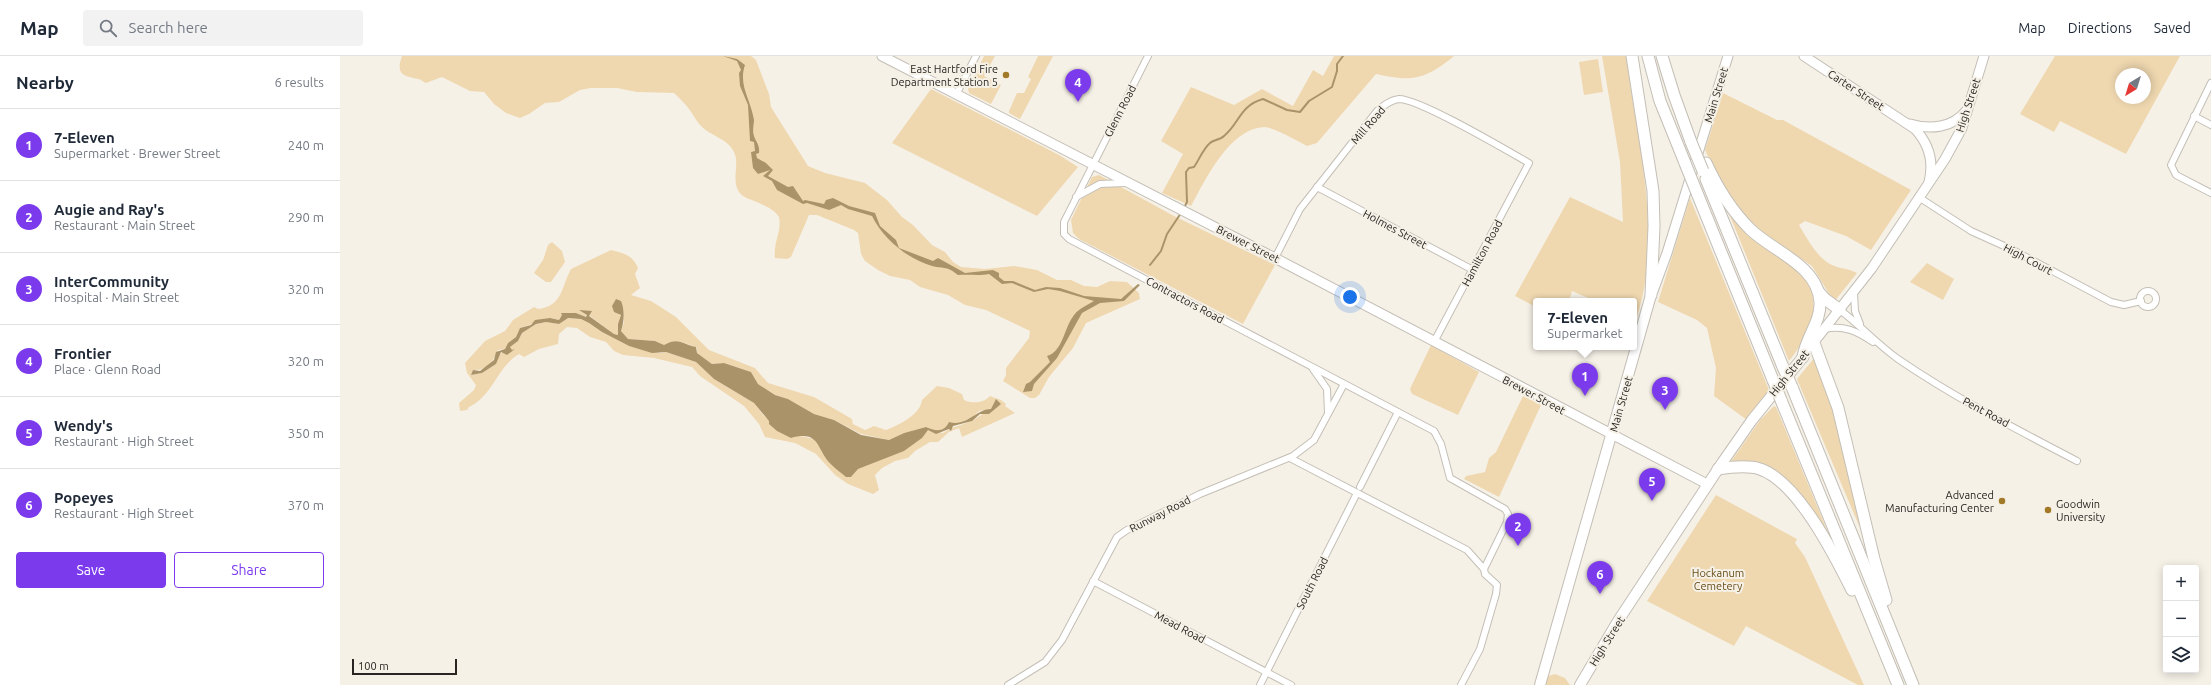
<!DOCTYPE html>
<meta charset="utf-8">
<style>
:root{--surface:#fff;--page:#f2f2f3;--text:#1f2937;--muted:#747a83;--line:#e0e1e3;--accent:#7c3aed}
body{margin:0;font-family:Ubuntu,sans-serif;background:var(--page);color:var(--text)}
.controls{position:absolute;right:12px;bottom:12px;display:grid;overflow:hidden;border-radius:4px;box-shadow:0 2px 10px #0003}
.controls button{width:36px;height:36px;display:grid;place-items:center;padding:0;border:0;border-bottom:1px solid var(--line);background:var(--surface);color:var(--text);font:20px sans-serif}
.compass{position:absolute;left:1775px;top:12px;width:36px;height:36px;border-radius:50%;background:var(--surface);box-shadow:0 2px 10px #0003;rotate:218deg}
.scale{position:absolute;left:12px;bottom:10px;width:105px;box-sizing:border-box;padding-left:4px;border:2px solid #282522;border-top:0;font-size:11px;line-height:14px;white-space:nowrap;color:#282522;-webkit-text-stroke:3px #f6f1e7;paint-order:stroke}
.you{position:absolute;left:1010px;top:241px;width:14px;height:14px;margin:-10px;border:3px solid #fff;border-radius:50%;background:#1a73e8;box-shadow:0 0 0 6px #1a73e833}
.badge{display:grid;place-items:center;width:26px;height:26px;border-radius:50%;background:var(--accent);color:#fff;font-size:13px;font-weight:700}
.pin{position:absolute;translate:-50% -33px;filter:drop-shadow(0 1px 2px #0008)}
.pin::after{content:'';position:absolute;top:21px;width:14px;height:12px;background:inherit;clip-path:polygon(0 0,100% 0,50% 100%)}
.popup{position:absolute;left:1193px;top:242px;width:104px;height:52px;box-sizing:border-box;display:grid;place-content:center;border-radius:4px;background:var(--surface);filter:drop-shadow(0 1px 3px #0005);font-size:13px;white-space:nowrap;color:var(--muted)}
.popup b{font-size:15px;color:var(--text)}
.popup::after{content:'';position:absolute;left:50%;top:100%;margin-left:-8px;border:8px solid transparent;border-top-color:var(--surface)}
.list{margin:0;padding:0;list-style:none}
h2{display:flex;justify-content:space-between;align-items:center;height:52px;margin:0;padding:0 16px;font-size:17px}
h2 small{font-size:13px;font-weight:400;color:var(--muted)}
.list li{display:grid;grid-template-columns:26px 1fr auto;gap:12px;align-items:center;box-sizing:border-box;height:72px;padding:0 16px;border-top:1px solid var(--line)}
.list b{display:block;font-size:15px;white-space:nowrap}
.list p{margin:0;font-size:13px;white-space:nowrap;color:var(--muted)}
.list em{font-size:13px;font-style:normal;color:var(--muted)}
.actions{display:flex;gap:8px;padding:12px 16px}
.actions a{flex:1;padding:9px 0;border:1px solid var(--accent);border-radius:4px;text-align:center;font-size:14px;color:var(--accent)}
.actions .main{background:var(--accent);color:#fff}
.icon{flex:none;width:22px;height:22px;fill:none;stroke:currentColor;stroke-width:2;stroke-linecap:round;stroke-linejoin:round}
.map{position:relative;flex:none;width:1871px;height:629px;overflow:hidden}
header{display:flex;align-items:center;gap:24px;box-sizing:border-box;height:56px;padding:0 20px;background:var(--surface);border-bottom:1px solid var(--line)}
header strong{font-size:19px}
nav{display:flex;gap:22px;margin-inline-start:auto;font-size:14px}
.search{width:280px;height:36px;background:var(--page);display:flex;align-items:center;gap:10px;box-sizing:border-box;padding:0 14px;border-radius:4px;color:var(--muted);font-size:15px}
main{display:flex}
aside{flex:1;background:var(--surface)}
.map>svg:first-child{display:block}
</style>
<header>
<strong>Map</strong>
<div class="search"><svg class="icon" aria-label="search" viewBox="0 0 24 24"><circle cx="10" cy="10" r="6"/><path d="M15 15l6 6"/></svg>Search here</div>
<nav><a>Map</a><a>Directions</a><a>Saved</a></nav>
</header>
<main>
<aside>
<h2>Nearby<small>6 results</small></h2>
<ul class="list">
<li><span class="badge">1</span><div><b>7-Eleven</b><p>Supermarket · Brewer Street</p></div><em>240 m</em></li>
<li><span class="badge">2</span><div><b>Augie and Ray's</b><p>Restaurant · Main Street</p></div><em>290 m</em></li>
<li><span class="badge">3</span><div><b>InterCommunity</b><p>Hospital · Main Street</p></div><em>320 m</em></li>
<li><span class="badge">4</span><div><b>Frontier</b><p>Place · Glenn Road</p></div><em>320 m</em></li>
<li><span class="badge">5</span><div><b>Wendy's</b><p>Restaurant · High Street</p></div><em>350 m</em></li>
<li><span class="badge">6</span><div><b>Popeyes</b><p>Restaurant · High Street</p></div><em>370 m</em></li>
</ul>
<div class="actions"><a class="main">Save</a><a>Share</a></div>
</aside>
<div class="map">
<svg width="1871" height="629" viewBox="0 0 1871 629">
<rect width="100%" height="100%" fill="#f6f1e7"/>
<!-- green -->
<g fill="#efd8b0" fill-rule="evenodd">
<path d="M62,0H411L416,4L429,38L431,51L468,110L485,117L525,127L547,144L562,161L573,169L592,189L605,196L613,206L621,211L645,213L674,210L697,214L717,224H731L744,230L757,231L770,225L787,226L799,237L800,243L746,267L733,292L709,321L699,339L695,342H690L663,325L666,319V312L689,282L690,275L646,254L625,249L608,239L580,231L570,224L550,220L538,214L525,205L521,198L518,177L514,174L477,159H469L451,201L447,203L435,202C433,186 442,176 439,161C429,146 404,145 399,136C391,124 400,108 394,96C387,82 372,81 361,70C356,65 353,58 349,53C345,47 339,42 334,37L297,36L277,32H251L240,34L219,46L205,47L189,58L180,62L166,57L154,48L144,36L130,35L102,21L86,27C83,26 81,23 78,23C64,20 55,19 62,0Z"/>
<path d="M644,0H655L644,20L661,29L651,48L629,37L628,33Z"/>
<path d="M698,0H713L680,63L669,57V55L677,37H684L691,23L688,21Z"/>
<path d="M994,0H1114C1085,24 1072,26 1036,18L977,87L967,90C958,85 933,71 924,71C889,73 866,123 851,150L822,137L843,98L821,85L851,31L894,49L922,33L953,50L973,14L983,20Z"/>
<path d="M1262,0H1286C1297,85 1324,180 1296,264L1294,263V245H1255L1232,235L1229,245H1196V251L1175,240L1230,141L1283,166L1280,106Z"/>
<path d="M1715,0H1840L1786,98L1720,65L1714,76L1680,58ZM1781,18H1805V42H1781Z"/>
<path d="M1258,3L1263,36L1244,39L1239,6Z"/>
<path d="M591,33L719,99L738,111L697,160L552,87Z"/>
<path d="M1383,37L1437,64H1443L1571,134L1531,194L1506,180L1465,165L1459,169C1467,182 1476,200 1490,208C1498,213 1509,212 1517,217L1494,246L1472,210L1426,179L1398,154L1382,130L1365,94Z"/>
<path d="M759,119L834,160L935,209L903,268L739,183L733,177L731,164L752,121Z"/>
<path d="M1350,142L1429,334L1407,364L1374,340L1376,312L1367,272L1357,264L1318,246Z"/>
<path d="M1388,155C1399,166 1409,178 1420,188C1431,198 1444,204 1455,213C1488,239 1471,278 1449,305Z"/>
<path d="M212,186L222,195L225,206L211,226H206L194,217L203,204L208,189Z"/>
<path d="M271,194C283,197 293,199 298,212L295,218L300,232L291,239L311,245L336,261L369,294L415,312L428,327L474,341L512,363L513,368L525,374L534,370L546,374C559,369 580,359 582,344L597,330L609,332L622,338L624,344C632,348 644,347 650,340L661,344L666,348L665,350L675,357L622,381L619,372L609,376L598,386H590L575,395L568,402L555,405L542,412L535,419L539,434L533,438L508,428L495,419L476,398L455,387L425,381L419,368L404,350L360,320L352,311L314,302L283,299L274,295L266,286L250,281L237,272L227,271L219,278L218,288L199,293L184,301L179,298C158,310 152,341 129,351L127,354L120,355L119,347L134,334L136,329L127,317L125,307L145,285L165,275L173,264L194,251L198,253C223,250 221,231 231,213ZM283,251L284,266L281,275L288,283L315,285L324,289C338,282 344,287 357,292V297L372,308L384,307L411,316L418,328L435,339L448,343L474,358L494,364L521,378L549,384L564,377L586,371L594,375H600L633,361L639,355L651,353C645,356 640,360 635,363C624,369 613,370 603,377L588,374L550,400C547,401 519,412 517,413C515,415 513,419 511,421L488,404L479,387L475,383L460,380L451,382L424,360L414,347L374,323L356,306L326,296L320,297L289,290L262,276L249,267L241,263L227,262L219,268L206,266L196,268L182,277L178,285L169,291L172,294C161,296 158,297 156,308L142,317L131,319L133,314C146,315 154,305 158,294L165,293L168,287L176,281L180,272L210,262L219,264L222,259L236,257L246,261L247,259L241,255H243L274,278L278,279V268L281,261L279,256Z"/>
<path d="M1587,207L1614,223L1603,244L1570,226Z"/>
<path d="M1091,289L1139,316L1118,359L1072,338L1070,333Z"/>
<path d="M1475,301L1496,349L1520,472L1457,323Z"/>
<path d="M1183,340L1201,349L1159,441L1124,423L1126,420L1145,416L1149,402L1156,396Z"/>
<path d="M1434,350L1436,351L1489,479L1446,425L1390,407L1420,364Z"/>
<path d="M1376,439L1457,483L1455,487L1465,501L1524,629H1518L1406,570L1394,590L1307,545Z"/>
<path d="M1215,618L1225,622L1230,629H1203L1205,621Z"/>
</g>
<!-- water -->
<g fill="#ab9369">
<path d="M383,0L397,3L405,9C398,29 411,44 414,64C414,68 412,75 414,80C416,86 420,89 419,97L416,98L417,102L426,107L433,114L428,120L448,131L453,130L463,145L465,144L484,148L486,144L493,142L509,150L535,157L540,170L556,184L559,192L593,205L598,202L625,217L653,214L659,217V221L664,225H673L695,234L706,231L720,232L744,240L781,243L798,228L800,229L784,245L760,247L742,257L717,302L694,328L692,335L683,336L686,328L690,326L710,306L707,300C722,296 724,274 732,262C737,253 746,250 754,245L720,235L708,233L694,236L672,227L662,228L649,218C638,220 630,218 618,219C607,210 605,213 592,210C568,203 543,183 532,160L508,153L501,149L489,154L467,147L463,148L437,134L432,125L423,120L430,114L418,118L413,112L411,96L415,95L414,86L410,85L408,49L400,30L399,17L401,14L397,5Z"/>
<path d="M276,243L281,245C285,254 284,266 281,275L288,283L315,285L324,289C339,281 341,288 356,291L357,297L372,308L384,307L411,316L418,328L435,339L448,343L474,358L494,364L521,379L549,384L564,377L586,371C595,375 604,377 609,366C627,371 636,353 651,353L656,343L661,348L649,358H640L632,365L613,370L611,375L609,373L596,378L588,374L582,382L564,395L518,413L511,421H506C500,416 492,410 487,404C476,388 477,375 451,382L437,375L429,368V365L414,347L374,323L356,306L326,296L312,297L289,290L262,276L249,267L241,263L228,262L219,268L206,266L196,268L182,277L178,285L170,291L172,294L175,293L167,299L161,296L156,308L142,317L131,319L133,314L140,315L154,304L156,296L165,293L168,287L176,281L180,272L191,269L195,264L210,262L219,264L222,259L221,257H236L246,261L247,259L239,254L252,255L249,260L274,278L278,279V268L281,259L274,256L272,250Z"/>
</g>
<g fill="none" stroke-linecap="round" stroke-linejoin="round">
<!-- stream -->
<g stroke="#ab9369" stroke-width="2">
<path d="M844,152L847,146L846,116L849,112L854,111C859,104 863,93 870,87C873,84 880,84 884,80C900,67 899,50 923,43L947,54L960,56L969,45L992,31L997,15V8L1003,0"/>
<path d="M810,209L821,195L827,178L841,157"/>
</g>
<!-- street casing -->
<g stroke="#c4bfb6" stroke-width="8">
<g id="street">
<path d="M808,0L724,166V178L729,183L1094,375L1101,388L1110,422L1165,453L1168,458L1167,466L1144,513L1145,518L1157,529L1156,538L1140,593L1121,629"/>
<path d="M1871,27L1831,109L1836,119L1871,137"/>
<path d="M616,39L636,0"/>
<path d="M1854,60L1871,69"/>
<path d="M977,131L1133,214"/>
<path d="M736,141L760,128L785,127"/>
<path d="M1580,142L1631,175L1673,194L1771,246L1784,249L1801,245"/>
<path d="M935,202L960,153L1037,55C1043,50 1050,44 1059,43C1080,43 1166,94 1189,107L1094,286"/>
<circle cx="1808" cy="243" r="8"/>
<path d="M1514,237L1515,255L1520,268"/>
<path d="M1500,254C1520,269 1537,288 1558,303C1615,342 1676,373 1737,405"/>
<path d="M1484,273C1504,269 1517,275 1533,286"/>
<path d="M973,313L987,333L988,357"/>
<path d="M950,402L1127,494L1144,513"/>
<path d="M1020,431L1058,356"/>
<path d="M753,525L951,629"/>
<path d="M668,629L705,606L722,584L777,481L787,474L860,438L953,400L974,384L1004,328"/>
<path d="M920,629L1017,437"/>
</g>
</g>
<!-- secondary casing -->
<g stroke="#c4bfb6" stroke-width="11">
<g id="secondary">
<path d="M542,0L935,202L1367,428"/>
<path d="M1464,0L1575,73C1589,88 1594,106 1589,126"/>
<path d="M1570,68C1590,74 1613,72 1627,54"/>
<path d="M1313,235L1327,197L1388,0"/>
<path d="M1470,291L1532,212L1605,103L1622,72L1644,0"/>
</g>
</g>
<!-- primary casing -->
<g stroke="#c4bfb6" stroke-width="12">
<g id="primary">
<path d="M1200,629L1311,239"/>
<path d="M1240,629L1278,565L1382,407L1412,364L1463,301"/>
</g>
</g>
<!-- highway casing -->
<g stroke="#c4bfb6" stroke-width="13">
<g id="highway">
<path d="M1292,0L1313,135L1314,170L1311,239"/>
<path d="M1308,0L1320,45L1345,107"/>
<path d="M1322,0L1334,39L1351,86"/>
<path d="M1366,107C1377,131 1391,154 1410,173C1432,195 1478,209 1480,246C1481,266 1466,281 1463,301"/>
<path d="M1366,123L1443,311"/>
<path d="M1357,137L1433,324"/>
<path d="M1478,235L1485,243L1500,254"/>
<path d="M1474,287L1498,352L1534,503L1546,544"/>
<path d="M1452,331L1573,629"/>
<path d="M1441,344L1558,629"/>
<path d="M1378,413C1391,411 1407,409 1420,413C1458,426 1495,500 1512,534"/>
</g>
</g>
<!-- street -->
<use href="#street" stroke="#fff" stroke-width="6"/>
<!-- secondary -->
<use href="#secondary" stroke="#fff" stroke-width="9"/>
<!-- primary -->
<use href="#primary" stroke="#fff" stroke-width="10"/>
<!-- highway -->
<use href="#highway" stroke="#fff" stroke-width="11"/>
<!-- highway-bridge casing -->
<g stroke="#c4bfb6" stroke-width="13" stroke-linecap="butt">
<g id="highway-bridge">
<path d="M1351,86L1363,115"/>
<path d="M1345,107L1357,137"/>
<path d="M1443,311L1452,331"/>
<path d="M1433,324L1441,344"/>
</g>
</g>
<!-- highway-bridge -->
<use href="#highway-bridge" stroke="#fff" stroke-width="11"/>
</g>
<!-- markers -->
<g fill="#a17927" stroke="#f6f1e7" stroke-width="1.5">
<circle cx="666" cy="19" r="4"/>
<circle cx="1662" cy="445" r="4"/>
<circle cx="1708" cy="454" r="4"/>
</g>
<g text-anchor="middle" stroke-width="4" stroke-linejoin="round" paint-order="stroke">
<!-- poi labels -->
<g font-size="11" fill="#282522" stroke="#f6f1e7" text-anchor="end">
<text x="658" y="17">East Hartford Fire<tspan x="658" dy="13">Department Station 5</tspan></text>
<text x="1654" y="443">Advanced<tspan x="1654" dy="13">Manufacturing Center</tspan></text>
<text x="1716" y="452" text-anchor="start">Goodwin<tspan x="1716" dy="13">University</tspan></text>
</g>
<!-- street labels -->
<g font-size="11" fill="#282522" stroke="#f6f1e7">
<text transform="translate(1516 34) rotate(33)" y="4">Carter Street</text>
<text transform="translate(1376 39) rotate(-73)" y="4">Main Street</text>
<text transform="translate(1628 49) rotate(-72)" y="4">High Street</text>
<text transform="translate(780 55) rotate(-63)" y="4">Glenn Road</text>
<text transform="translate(1028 69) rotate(-49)" y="4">Mill Road</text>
<text transform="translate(1055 173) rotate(28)" y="4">Holmes Street</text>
<text transform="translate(908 188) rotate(27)" y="4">Brewer Street</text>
<text transform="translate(1142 197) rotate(-62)" y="4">Hamilton Road</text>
<text transform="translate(1688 203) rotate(28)" y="4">High Court</text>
<text transform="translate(845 244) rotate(28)" y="4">Contractors Road</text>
<text transform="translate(1449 317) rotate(-51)" y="4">High Street</text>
<text transform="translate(1194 339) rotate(28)" y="4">Brewer Street</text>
<text transform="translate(1281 348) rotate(-74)" y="4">Main Street</text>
<text transform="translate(1646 356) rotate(28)" y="4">Pent Road</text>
<text transform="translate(820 458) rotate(-27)" y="4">Runway Road</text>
<text transform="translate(972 527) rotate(-63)" y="4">South Road</text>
<text transform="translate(840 571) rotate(28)" y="4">Mead Road</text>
<text transform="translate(1267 585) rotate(-58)" y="4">High Street</text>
</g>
<!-- park labels -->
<g font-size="11" fill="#674d1a" stroke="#f6f1e7">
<text x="1378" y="521">Hockanum<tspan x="1378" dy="13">Cemetery</tspan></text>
</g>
</g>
</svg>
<div class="controls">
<button>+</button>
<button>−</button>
<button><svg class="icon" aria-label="layers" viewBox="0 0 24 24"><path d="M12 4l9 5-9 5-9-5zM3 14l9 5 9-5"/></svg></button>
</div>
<svg class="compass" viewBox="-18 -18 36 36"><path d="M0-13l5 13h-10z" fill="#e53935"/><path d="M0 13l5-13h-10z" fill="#747a83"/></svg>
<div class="scale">100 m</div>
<div class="you"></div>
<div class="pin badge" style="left:1245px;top:340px">1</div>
<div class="popup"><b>7-Eleven</b>Supermarket</div>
<div class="pin badge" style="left:1178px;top:490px">2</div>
<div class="pin badge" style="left:1325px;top:354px">3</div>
<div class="pin badge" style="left:738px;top:46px">4</div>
<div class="pin badge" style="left:1312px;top:445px">5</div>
<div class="pin badge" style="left:1260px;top:538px">6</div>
</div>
</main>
